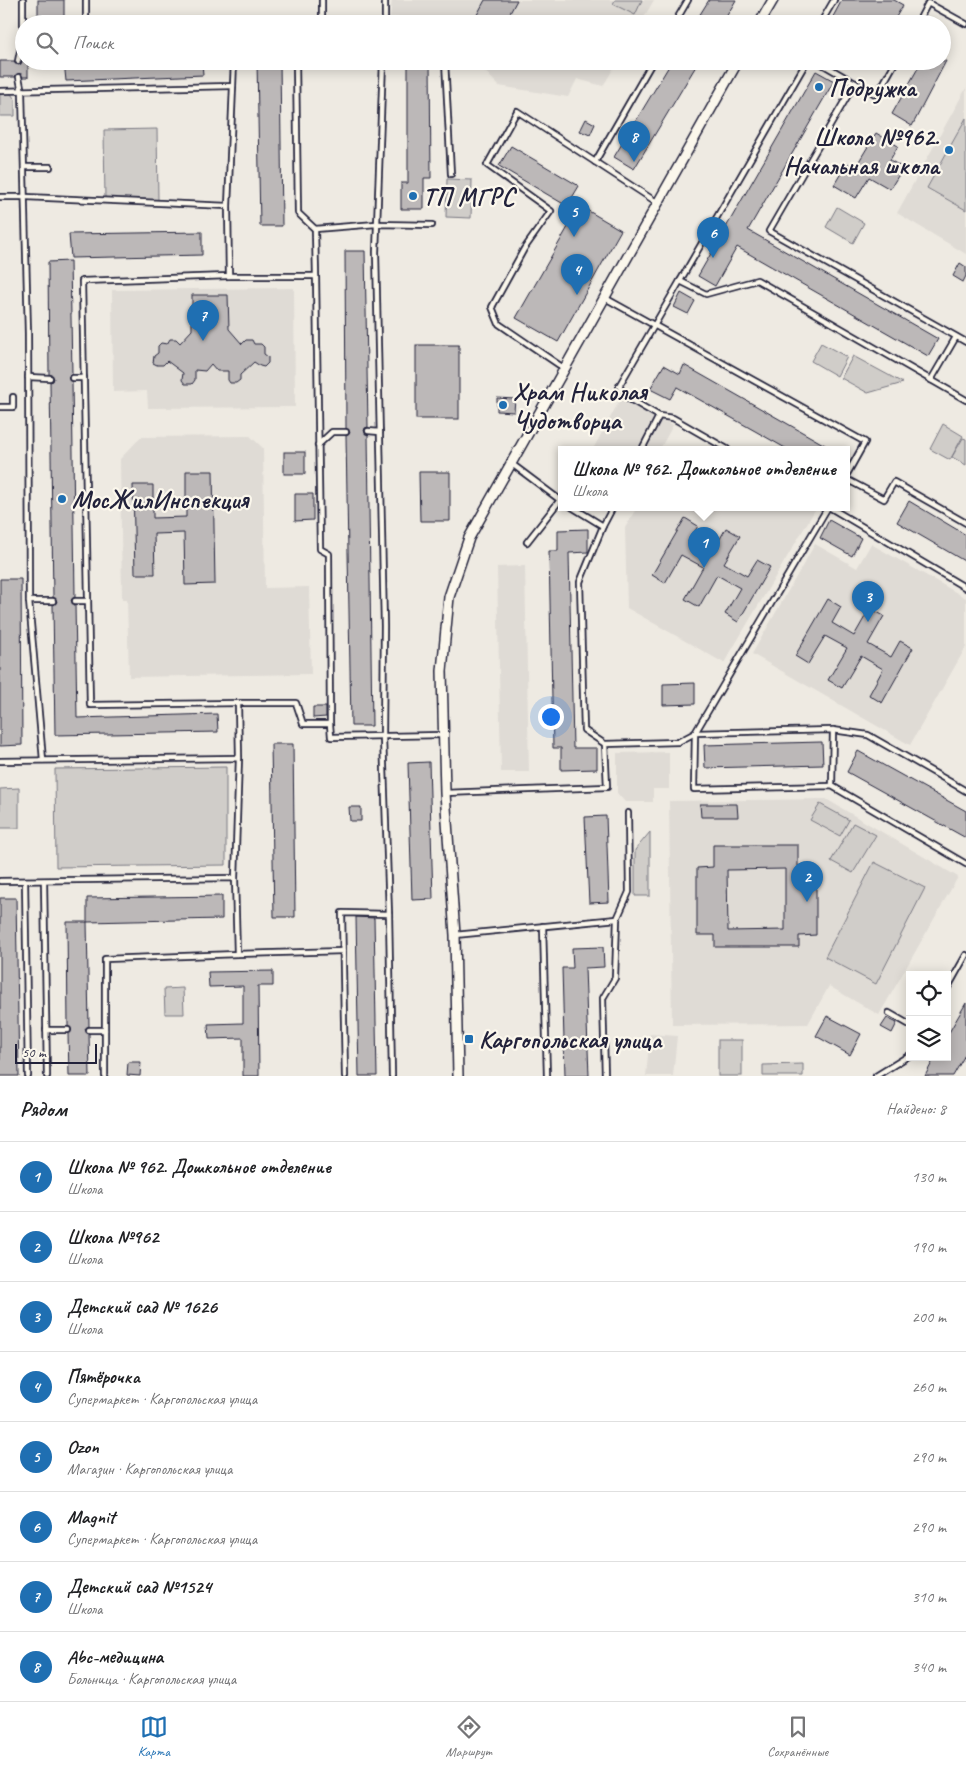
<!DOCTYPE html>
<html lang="ru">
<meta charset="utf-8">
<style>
:root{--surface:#fff;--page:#f2f2f2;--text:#202124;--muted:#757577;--line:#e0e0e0;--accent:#1f6fb2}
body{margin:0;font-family:Caveat,sans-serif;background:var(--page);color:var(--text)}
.controls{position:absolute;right:15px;bottom:15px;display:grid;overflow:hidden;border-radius:0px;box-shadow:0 2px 12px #0003}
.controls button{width:45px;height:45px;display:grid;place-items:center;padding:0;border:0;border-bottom:1px solid var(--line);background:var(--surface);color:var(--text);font:25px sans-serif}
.scale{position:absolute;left:15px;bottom:12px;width:82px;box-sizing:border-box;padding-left:5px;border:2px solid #22223b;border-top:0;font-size:14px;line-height:18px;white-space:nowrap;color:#22223b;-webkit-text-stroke:4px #fbf7ec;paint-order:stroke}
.you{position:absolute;left:550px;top:716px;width:18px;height:18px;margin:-12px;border:4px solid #fff;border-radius:50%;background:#1a73e8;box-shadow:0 0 0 8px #1a73e833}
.badge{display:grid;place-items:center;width:32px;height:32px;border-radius:50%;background:var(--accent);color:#fff;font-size:16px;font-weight:700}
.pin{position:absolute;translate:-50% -41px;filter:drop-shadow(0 1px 2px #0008)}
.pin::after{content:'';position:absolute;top:26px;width:18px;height:15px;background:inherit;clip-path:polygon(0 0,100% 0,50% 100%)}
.popup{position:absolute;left:558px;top:446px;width:292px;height:65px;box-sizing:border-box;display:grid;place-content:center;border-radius:0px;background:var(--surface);filter:drop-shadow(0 1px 4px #0005);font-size:16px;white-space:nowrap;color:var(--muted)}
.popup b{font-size:19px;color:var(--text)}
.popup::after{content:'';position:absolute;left:50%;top:100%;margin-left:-10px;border:10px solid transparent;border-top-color:var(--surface)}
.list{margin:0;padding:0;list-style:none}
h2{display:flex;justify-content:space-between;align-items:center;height:65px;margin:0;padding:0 20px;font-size:21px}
h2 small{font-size:16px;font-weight:400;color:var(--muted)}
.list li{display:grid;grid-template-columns:32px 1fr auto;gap:15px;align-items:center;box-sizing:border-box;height:70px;padding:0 20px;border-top:1px solid var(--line)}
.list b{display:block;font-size:19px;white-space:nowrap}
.list p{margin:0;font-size:16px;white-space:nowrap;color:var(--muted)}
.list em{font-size:16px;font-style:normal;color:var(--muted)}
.icon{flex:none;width:28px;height:28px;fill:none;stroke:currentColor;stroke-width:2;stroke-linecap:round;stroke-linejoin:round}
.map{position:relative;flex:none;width:966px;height:1076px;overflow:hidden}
.search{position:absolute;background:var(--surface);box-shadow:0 2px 12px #0003;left:15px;right:15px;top:15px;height:55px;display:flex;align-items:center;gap:12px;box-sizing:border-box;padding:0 18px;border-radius:28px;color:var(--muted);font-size:19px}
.sheet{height:625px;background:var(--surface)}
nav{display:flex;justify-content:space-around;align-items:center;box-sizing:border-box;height:70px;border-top:1px solid var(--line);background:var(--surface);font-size:14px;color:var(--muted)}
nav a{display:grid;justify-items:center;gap:2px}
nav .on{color:var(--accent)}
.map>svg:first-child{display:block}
</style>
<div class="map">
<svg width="966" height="1076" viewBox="0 0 966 1076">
<rect width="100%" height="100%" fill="#eeeae2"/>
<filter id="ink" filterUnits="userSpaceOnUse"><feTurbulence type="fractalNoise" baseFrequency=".02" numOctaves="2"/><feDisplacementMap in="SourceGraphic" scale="10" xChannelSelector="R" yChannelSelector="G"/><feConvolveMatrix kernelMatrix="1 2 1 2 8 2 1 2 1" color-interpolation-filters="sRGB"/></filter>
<g filter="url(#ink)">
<!-- built -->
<g fill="#dfdbd5">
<path d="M392,0H654L640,24H439L434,19L390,17Z"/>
<path d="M475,61H618L603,86L577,79L568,97L499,86Z"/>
<path d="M966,88V254L897,213Z"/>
<path d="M294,288L295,407L148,408L147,391L113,392L112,290Z"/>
<path d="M621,398L673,425L660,449H593Z"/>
<path d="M250,436L263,448L265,588L309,587L311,674L129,677L127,599H122L120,459L141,437Z"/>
<path d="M637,507H809L815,510L724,663L627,608L625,528Z"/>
<path d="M815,544L857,568L871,544L966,598V647L910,745L752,654Z"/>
<path d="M525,566L529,772H501L497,567Z"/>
<path d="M669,752V789H653V802H625L617,793V753Z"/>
<path d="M826,799L958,877L879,1015L829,986L808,1024L672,1025L669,801Z"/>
<path d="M650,1034L677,1036L673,1076H646Z"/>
</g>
<!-- green -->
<g fill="#d0cdc9" stroke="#797882">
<path d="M615,0H642L635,15L613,4Z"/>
<path d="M0,93H10L15,99V116H0Z"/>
<path d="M966,118V210L927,188Z"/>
<path d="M157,129L158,200H105L104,130Z"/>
<path d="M447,179L472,180L471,218L446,217Z"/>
<path d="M837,207L864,223L853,243L826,227Z"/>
<path d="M821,343L847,357L837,376L811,361Z"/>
<path d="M853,356L903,383L868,393L841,378Z"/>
<path d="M943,424L963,436L950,460L930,449Z"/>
<path d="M963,438L966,439V465L952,457Z"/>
<path d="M226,767V865L56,867L55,769Z"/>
<path d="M19,788V828H0V789Z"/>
<path d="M820,804L849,820L840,836L810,820Z"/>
<path d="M853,823L876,835L853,873L831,861Z"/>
<path d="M650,832V896H635V850Z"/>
<path d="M874,862L925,888L876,984L825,957Z"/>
<path d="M183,988L184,1014H165L164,989Z"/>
<rect x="718" y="1040" width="24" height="36"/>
<path d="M803,1064V1076H763V1065Z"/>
</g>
<!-- building -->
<g fill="#bcb8b8" stroke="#22223b" fill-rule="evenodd">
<rect x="38" y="0" width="26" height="24"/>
<path d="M485,0H517L504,24H472Z"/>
<path d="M709,0H736L722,24H694Z"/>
<path d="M842,0H894L903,5L892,24H829Z"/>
<path d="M0,61H14L18,65L21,64L22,61H28V77H23L19,73L15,77H0Z"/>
<path d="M64,61H202L203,75L66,81Z"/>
<path d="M257,61H280L282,226H260Z"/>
<path d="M408,61H430L431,178H424V209H401V183H408Z"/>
<path d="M672,61H699L634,169L614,157Z"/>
<path d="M922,61H946L912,126L892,114Z"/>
<path d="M816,71L834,81L748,230L938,339L928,356L737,247L715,286L698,276Z"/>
<path d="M586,119L595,124L590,135L580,131Z"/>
<path d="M876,133L898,146L890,160L903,168L890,189L869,177L856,198L834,185L847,163L855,168Z"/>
<path d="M511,146L579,186L567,206L499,166Z"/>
<path d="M580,206L621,230L558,342L516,318Z"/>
<path d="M202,232V255L71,258L69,234Z"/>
<path d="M345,251H365L368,427L365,428L364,431L368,435L372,726H351L346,436L349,434L350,432L346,428Z"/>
<path d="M70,261L72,374L68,378L72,382L75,597L72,599L71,601L75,605L77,718L217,714L218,732L55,735L53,605L56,603L57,601L53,597L50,382L53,381L54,378L49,374L48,262Z"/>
<path d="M960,263L966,267V276L963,282L953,276Z"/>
<path d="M681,293L695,301L688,314L674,307Z"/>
<path d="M192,295H228L229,329L242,344L246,340H252L254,344H261L264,347V354L268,357V363L264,367L260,366L254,362L240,375V380L236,383H230L228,380V371H217L211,364L205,371L195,370V380L192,384H185L182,380L183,373L167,361L163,365H157L153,363L154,356L158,353V346L161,343L167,344L170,339H176L180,343L192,330Z"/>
<rect x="416" y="345" width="43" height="74"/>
<path d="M664,365L680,374L684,365L832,449H787L677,387L670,399L650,389Z"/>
<path d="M497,398L515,399L514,412L497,411Z"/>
<rect x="284" y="452" width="21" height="22"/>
<path d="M186,471H213L215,584L185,585L184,533L154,534L155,574H135L133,485H153V518L186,517Z"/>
<path d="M419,472H450V521H420Z"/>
<path d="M295,494H313V520L295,521Z"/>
<path d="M909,501L966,535V562L897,522Z"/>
<path d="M685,518L698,526L688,542L711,555L726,528L740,536L724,563L747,576L757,560L770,567L738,622L725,614L740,588L717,575L699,607L685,599L703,567L681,555L665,583L652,575Z"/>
<path d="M829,520L861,538L852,556L820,538Z"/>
<path d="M588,529V552L569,553L573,748H597V769L561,770V748H553L549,551H558V530Z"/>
<path d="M0,579H21L22,745L0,746Z"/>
<path d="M828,599L841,607L832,623L854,636L870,608L884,616L868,644L891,657L900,641L913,648L882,703L869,695L883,669L861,656L842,688L828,680L847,648L825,636L808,664L795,656Z"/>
<path d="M695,683V704L663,705V684Z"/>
<path d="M313,707H326V717L313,718Z"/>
<path d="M822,742L823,765L705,768L704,745Z"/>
<path d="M271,744H293L295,917H274Z"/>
<path d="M858,751L966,811V838L847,772Z"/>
<path d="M429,762L433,899L412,900L408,763Z"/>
<path d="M700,804H737L738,817H701Z"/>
<path d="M349,807H361V821H350Z"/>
<path d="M606,816L609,902L589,903L585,817Z"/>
<path d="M713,845H798V866H816V935L799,936V947H715V935H697V868L713,867ZM785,869V930L728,931L727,870Z"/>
<path d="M222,896V919L87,922V898Z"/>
<path d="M0,898H16L19,1076H0Z"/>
<path d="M356,917L374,918L377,1076H359Z"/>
<path d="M67,922H87L89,1026L86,1028L85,1030L89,1034L90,1076H69L68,1034L72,1030L68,1026Z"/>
<path d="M603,947L604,967L585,968L589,1076H565L562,968H573L572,948Z"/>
<path d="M273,971V986H258L259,1076H243V1038L209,1039L208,1024L243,1023V986L209,987L208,972Z"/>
<path d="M966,1003V1053L953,1076H925L935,1057H947V1036Z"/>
<path d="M827,1016L861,1034L850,1055L816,1036Z"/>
<path d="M887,1018L897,1023L892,1033L881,1027Z"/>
<path d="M128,1062H141L140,1076L127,1075Z"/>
</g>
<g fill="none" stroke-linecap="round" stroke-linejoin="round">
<!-- lane casing -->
<g stroke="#22223b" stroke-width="8">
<g id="lane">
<path d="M86,0V24"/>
<path d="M322,0V24"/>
<path d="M385,0V24"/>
<path d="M674,24L688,0"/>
<path d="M820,24L834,0"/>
<path d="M917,24L928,3L966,24"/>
<path d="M18,61L23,37V0"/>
<path d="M445,61L451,174"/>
<path d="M817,61L855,83L769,231L966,342"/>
<path d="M19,77L22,92L28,333L29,601L43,760"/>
<path d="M855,83L877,95L896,61"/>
<path d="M0,91L233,86L234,61"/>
<path d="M595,162L653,61"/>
<path d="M24,167H50"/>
<path d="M0,197H26L228,206L233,86"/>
<path d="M228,206L229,276L82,281L90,705L238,703"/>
<path d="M315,229L376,224L432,225"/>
<path d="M229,276H316L315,229L298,213L296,61"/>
<path d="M316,276L320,549L329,554L330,724"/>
<path d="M680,281L807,61"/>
<path d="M605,298L865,442L846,476"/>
<path d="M565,369L499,324L492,307L524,249L551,211L487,165L517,111L658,203"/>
<path d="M28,377L50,378"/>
<path d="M72,378H84"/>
<path d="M931,380L956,337"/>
<path d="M0,407H13V397"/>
<path d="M368,431L380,432"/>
<path d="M318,445L332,432H346"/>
<path d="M642,449L659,416"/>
<path d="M727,449L673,418L659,416L626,397L619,386L680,281L706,294L757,280L966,400"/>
<path d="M512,464L560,500L527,542"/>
<path d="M846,479L884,499L894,482L966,523"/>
<path d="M572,507L603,526L580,582L584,730L605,744"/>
<path d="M828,507L695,733L694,789L832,786L966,864"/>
<path d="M829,507L966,588"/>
<path d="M603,526L613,507"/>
<path d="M29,601H53"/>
<path d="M75,601H88"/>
<path d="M239,758L238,703H296L303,724H330L331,737L443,735"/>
<path d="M0,761L239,758L235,878"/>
<path d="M832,786L833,730"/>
<path d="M445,793L607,787L605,744L678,742L695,733L833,730L868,735L966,791"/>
<path d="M0,881L235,878L237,954L105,959V1076"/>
<path d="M25,881L28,1076"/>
<path d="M44,881L47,1076"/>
<path d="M389,914L392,1076"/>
<path d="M543,926L547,1076"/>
<path d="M455,935L617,919L629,892L628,813"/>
<path d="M237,954L343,951"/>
<path d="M947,989L966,955"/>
<path d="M889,1013L910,1025"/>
<path d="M46,1030H68"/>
<path d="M89,1030H105"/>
<path d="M345,1076L342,913L389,914L383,737L384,626L376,252L383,61"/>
<path d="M605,1076L603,998L615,978L617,919"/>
<path d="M876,1076L910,1055"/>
</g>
</g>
<!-- street casing -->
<g stroke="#22223b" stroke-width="12">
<g id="street">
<path d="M759,24L773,0"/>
<path d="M458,1076L455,935L445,793L442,671L449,597L469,538L738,61"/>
</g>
</g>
<!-- lane -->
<use href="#lane" stroke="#fbf7ec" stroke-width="4.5"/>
<!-- street -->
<use href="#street" stroke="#fbf7ec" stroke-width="9"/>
</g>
</g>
<!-- markers -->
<g fill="#1f6fb2" stroke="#fbf7ec" stroke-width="2">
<circle cx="819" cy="87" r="5"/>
<circle cx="949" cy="150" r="5"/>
<circle cx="413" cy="196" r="5"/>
<circle cx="503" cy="405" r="5"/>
<circle cx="62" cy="499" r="5"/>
<rect x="464" y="1034" width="10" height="10" rx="2.5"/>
</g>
<g text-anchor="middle" stroke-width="4.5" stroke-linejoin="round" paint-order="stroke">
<!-- poi labels -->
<g font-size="25" font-weight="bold" fill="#22223b" stroke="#fbf7ec" text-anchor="start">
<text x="829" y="96">Подружка</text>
<text x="939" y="145" text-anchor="end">Школа №962.<tspan x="939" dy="29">Начальная школа</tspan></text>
<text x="423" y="205">ТП МГРС</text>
<text x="513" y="400">Храм Николая<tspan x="513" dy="29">Чудотворца</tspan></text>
<text x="72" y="508">МосЖилИнспекция</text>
<text x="479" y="1048">Каргопольская улица</text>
</g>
</g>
</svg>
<div class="controls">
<button><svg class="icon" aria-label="locate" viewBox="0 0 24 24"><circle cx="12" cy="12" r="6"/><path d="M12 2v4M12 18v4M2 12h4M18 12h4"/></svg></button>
<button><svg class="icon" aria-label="layers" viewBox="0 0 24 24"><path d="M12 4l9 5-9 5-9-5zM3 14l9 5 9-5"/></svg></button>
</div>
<div class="scale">50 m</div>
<div class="you"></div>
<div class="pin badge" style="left:704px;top:568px">1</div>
<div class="popup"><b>Школа № 962. Дошкольное отделение</b>Школа</div>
<div class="pin badge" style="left:807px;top:902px">2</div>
<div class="pin badge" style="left:868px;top:622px">3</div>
<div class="pin badge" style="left:577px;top:295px">4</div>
<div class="pin badge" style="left:574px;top:237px">5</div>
<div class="pin badge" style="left:713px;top:258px">6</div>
<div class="pin badge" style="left:203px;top:341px">7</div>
<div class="pin badge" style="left:634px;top:162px">8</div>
<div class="search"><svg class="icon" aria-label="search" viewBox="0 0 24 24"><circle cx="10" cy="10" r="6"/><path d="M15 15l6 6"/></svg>Поиск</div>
</div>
<section class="sheet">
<h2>Рядом<small>Найдено: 8</small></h2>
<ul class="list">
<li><span class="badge">1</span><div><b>Школа № 962. Дошкольное отделение</b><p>Школа</p></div><em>130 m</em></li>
<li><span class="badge">2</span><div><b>Школа №962</b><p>Школа</p></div><em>190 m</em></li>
<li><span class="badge">3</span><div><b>Детский сад № 1626</b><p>Школа</p></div><em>200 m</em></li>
<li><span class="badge">4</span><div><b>Пятёрочка</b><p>Супермаркет · Каргопольская улица</p></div><em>260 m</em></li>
<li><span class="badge">5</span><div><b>Ozon</b><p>Магазин · Каргопольская улица</p></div><em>290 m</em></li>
<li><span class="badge">6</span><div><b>Magnit</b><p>Супермаркет · Каргопольская улица</p></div><em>290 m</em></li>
<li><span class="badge">7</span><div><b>Детский сад №1524</b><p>Школа</p></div><em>310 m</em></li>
<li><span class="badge">8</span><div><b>Abc-медицина</b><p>Больница · Каргопольская улица</p></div><em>340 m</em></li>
</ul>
</section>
<nav>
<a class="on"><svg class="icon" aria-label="map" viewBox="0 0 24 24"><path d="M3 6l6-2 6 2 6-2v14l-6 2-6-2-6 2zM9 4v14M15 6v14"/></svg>Карта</a>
<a><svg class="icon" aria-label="directions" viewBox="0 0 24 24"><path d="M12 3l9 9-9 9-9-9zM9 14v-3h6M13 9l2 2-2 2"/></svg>Маршрут</a>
<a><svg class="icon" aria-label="saved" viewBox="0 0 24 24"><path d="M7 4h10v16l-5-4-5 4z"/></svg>Сохранённые</a>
</nav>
